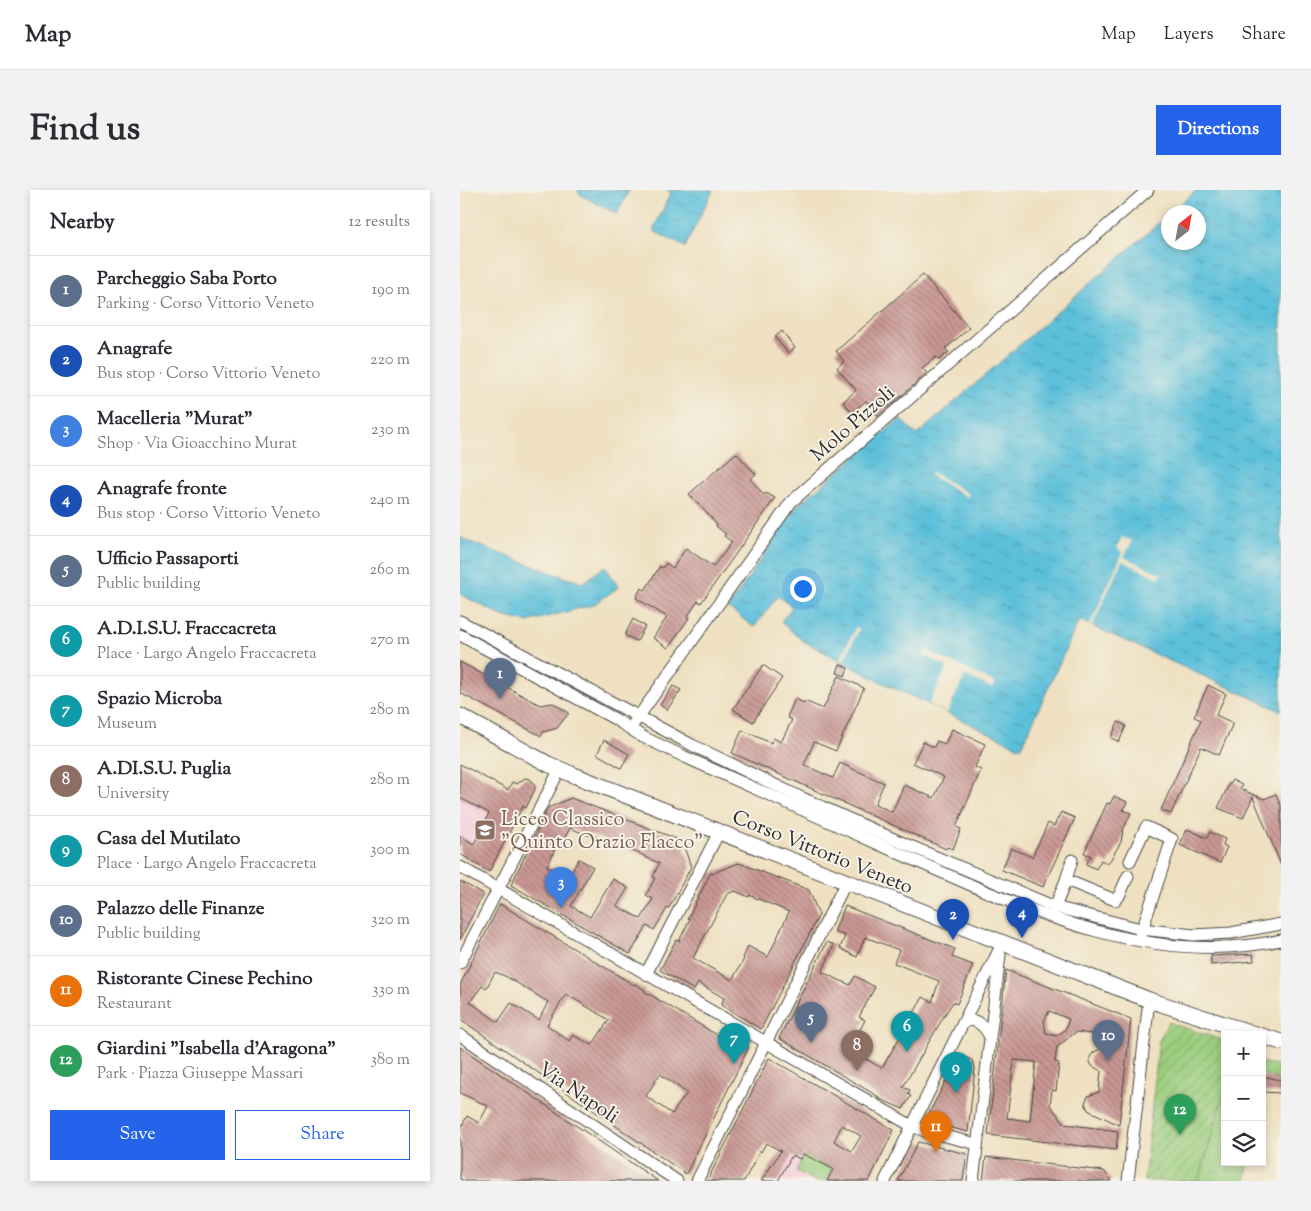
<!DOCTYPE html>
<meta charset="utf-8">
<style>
:root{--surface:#fff;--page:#f2f2f3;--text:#2b2b33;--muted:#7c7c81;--line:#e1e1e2;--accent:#2563eb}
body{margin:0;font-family:"Sorts Mill Goudy",serif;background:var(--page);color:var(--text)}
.controls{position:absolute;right:15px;bottom:15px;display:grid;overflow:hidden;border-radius:0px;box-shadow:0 2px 8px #0003}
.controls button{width:45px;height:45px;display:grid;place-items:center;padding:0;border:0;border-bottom:1px solid var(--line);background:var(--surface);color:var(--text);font:25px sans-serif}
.compass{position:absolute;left:701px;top:15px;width:45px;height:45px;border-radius:50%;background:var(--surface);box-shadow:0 2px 8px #0003;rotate:31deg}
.you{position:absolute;left:342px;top:398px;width:18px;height:18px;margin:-12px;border:4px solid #fff;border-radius:50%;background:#1a73e8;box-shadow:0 0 0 8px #1a73e833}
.badge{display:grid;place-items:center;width:32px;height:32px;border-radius:50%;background:var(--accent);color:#fff;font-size:16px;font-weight:700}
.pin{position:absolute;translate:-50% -41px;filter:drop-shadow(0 1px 2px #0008)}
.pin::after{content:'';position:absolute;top:26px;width:18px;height:15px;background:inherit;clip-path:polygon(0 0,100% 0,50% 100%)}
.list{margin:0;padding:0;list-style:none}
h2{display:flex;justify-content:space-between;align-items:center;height:65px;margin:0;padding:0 20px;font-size:21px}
h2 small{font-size:16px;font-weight:400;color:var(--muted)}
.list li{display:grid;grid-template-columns:32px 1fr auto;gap:15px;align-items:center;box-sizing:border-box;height:70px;padding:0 20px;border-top:1px solid var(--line)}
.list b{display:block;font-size:19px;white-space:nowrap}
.list p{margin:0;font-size:16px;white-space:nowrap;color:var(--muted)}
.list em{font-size:16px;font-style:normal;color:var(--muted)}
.actions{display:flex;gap:10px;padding:15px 20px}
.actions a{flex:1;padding:11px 0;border:1px solid var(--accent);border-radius:0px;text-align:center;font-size:18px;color:var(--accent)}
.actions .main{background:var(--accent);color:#fff}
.icon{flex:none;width:28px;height:28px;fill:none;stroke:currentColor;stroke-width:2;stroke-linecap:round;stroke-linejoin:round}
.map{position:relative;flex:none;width:821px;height:991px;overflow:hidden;border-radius:0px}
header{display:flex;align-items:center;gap:30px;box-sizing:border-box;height:70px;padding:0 25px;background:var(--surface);border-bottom:1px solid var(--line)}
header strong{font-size:24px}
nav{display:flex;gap:28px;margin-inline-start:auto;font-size:18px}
.intro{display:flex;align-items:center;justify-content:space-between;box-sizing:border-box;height:120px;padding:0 30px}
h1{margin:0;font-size:35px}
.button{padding:12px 22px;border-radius:0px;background:var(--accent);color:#fff;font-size:18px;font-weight:700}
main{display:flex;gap:30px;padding:0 30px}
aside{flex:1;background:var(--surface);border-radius:0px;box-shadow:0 2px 8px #0003}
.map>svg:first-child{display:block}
</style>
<header>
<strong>Map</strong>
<nav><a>Map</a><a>Layers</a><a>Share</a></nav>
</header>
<div class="intro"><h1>Find us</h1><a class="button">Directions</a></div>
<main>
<aside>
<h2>Nearby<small>12 results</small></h2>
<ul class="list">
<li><span class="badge" style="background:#5c6f8a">1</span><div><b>Parcheggio Saba Porto</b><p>Parking · Corso Vittorio Veneto</p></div><em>190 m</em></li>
<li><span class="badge" style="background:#1a4fb4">2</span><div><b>Anagrafe</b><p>Bus stop · Corso Vittorio Veneto</p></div><em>220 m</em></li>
<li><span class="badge" style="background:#3f7fe0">3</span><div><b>Macelleria &quot;Murat&quot;</b><p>Shop · Via Gioacchino Murat</p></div><em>230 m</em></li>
<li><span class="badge" style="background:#1a4fb4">4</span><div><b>Anagrafe fronte</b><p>Bus stop · Corso Vittorio Veneto</p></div><em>240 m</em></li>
<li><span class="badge" style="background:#5c6f8a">5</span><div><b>Ufficio Passaporti</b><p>Public building</p></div><em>260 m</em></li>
<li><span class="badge" style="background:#0f9aa8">6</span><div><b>A.D.I.S.U. Fraccacreta</b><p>Place · Largo Angelo Fraccacreta</p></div><em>270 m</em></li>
<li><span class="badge" style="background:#0f9aa8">7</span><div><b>Spazio Microba</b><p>Museum</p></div><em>280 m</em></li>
<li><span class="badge" style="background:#8d6e63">8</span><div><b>A.DI.S.U. Puglia</b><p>University</p></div><em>280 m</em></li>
<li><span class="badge" style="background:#0f9aa8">9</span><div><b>Casa del Mutilato</b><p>Place · Largo Angelo Fraccacreta</p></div><em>300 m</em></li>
<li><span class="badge" style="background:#5c6f8a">10</span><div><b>Palazzo delle Finanze</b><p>Public building</p></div><em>320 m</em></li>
<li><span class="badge" style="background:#e8710a">11</span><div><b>Ristorante Cinese Pechino</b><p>Restaurant</p></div><em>330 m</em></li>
<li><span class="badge" style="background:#2e9e5b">12</span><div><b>Giardini &quot;Isabella d'Aragona&quot;</b><p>Park · Piazza Giuseppe Massari</p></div><em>380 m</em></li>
</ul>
<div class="actions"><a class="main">Save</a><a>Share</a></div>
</aside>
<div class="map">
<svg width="821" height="991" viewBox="0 0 821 991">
<defs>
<pattern id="grass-tufts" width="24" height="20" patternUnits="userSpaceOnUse" patternTransform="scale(1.25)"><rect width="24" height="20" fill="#9acd7d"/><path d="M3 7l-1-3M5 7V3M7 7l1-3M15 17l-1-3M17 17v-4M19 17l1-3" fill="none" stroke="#85b06c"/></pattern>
<pattern id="garden-furrows" width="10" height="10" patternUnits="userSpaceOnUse" patternTransform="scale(1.25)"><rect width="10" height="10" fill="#9acd7d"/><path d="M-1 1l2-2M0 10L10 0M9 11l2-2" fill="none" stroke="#85b06c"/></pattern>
<pattern id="water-ripples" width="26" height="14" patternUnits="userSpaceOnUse" patternTransform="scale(1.25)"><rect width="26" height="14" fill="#5cc0da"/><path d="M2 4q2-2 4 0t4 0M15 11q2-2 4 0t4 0" fill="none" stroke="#4c9cb1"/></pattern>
<pattern id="building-back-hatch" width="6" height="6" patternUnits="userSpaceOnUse" patternTransform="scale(1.25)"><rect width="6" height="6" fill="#ca9894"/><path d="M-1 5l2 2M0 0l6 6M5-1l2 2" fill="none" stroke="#a47c79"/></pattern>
</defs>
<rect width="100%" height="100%" fill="#f7f3e8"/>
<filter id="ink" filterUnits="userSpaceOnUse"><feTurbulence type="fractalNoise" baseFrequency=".02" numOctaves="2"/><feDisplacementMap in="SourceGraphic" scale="10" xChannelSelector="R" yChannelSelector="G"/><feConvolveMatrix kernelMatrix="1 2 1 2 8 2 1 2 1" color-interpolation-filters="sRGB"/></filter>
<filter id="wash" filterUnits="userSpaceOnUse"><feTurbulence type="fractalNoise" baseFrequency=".0096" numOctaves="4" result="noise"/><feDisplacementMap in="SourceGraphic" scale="20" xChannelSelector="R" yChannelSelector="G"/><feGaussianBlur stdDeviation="1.12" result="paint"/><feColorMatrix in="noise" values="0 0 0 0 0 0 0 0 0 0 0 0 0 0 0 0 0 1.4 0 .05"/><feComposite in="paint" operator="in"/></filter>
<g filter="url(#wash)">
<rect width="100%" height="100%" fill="#eee0c0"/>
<!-- built -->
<g fill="#f5cfda">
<path d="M0,574L47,599L52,592L58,595L61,590L65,588L70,589L75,594V599L66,618L63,616L29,682L1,665L0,663Z"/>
<path d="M325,956L373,979L367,991H301Z"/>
</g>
<!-- grass -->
<g fill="url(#grass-tufts)" stroke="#627c54">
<path d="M802,872L821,877V890L802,884Z"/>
<path d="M765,899V972H789L785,991H739Z"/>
</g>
<!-- park -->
<path fill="#9acd7d" stroke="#627c54" d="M344,965L372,979L366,991H355L336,981Z"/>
<!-- garden -->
<path fill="url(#garden-furrows)" stroke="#627c54" d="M708,832L765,851V899L739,991H684L699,851Z"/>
<!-- water -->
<g fill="url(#water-ripples)" stroke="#447682">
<path d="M117,0H169L157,24L121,5Z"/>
<path d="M207,0H253L225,57L193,41L211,2Z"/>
<path d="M737,0H821V521L619,430L561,558L413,488L343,451L321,432L332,417L318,406L294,437L268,418L337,316L440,229L457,245L708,25V52H738V22H711Z"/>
<path d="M0,347L10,352L92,383L123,393L145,376L159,397L133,415L67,432L42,426L0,404Z"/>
</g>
<!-- pier -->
<g fill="#eee0c0">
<path d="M472,282L509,304L507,307L470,285Z"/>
<path d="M662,347L672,351L664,367L701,384L699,388L662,371L632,436L630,435L663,362L657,358Z"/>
<path d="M396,437L399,439L383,472L380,470Z"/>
<path d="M466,460L535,493L532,498L505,485L487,523L469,514L487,477L464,465Z"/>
</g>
<g id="blocks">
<!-- building -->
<g fill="url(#building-back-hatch)" fill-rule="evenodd">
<path d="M463,85L509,138L485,159L489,162L479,170L476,167L462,178L467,183L418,226L406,211L392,222L383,212L396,200L377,178L384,171L376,161Z"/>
<path d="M322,141L335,158L328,163L315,147Z"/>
<path d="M276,263L296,284L290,289L304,305L306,303L315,308L241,413L238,411L227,427L229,428L208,458L193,448L207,427L176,408L181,398L185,400L200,376L203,378L206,373L213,378L226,358L253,377L260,367H261L272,352L264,346L266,344L256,336L257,335L249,325L229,304Z"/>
<path d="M173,429L185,436L178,450L176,451L165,445Z"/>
<path d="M0,472L80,515L93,513L109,523L97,538L83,542L81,546L0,503Z"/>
<path d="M380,474L388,478L385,486L377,483Z"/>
<path d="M303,475L322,488L293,532L273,519Z"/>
<path d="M379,486L404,498L376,561L354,552L344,575L373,588L380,573L424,593L415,614L432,622L444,595L474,608L484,587L453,573L463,552L474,557L477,551L485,554L492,539L525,554L515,577L521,580L496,637L501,639L493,659L487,657L486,659L272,563L282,540L311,553L313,548L321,552L332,530L327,527L335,509L344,513L345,511L363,519Z"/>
<path d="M748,495L766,504L756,525L773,533L759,565L741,557L711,624L701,620L741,530L734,527Z"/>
<path d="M213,496L221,500L207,520L200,515Z"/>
<path d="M658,532L666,536L659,552L651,548Z"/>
<path d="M144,550L169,564L161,578L137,564Z"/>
<path d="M0,574L48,600L52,592L57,594L65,588L70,589L75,594V599L66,618L63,616L29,682L0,664V646L14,654L29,623L0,608Z"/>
<path d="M772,590L782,595L780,599L804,609L816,604L821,617V675L793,607L783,628L758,618L769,594H770Z"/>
<path d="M654,606L667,612L663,620L671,623L663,640L661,652L648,674L641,670L636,679L626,674L631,666L624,663L647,613L650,614Z"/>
<path d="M111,608L222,651L231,677L209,718L208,717L194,740L187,736L170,764L51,695L88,618ZM110,638L130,646V644L185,666V667L199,673L193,687L195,688L186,705L193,709L181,729L157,716L168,698L153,689L130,727L111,716L133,677L119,669L107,688L87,676L98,653L101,655Z"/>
<path d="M601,622L615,628L583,697L542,680L551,658L572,667L588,633L594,636Z"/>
<path d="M727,639L747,648L750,642L765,649L763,655L767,657L760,673L720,655Z"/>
<path d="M279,673L349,700L359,725L301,839L261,815L264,808L238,793L234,800L200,780L216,750L219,751L230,729L228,728L250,684ZM275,701L289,707V705L329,722L308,767L288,756L283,768L284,769L272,790L233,768L267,704Z"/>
<path d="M0,691L23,704L0,750Z"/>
<path d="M40,714L174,795L175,794L185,800L184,801L272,854L275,849L289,857L226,984L0,829V795ZM35,782L47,787L88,812L79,830L51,813L38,832L10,812L22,796L26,799ZM106,804L149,830L132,855L113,845L109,851L87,835ZM200,884L227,903L212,924L186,906Z"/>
<path d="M385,716L495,759L492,767L513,775L497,814L493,812L484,826L443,897L450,900L448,904L451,906L443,919L418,908L419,907L319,848L367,752L374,755L362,782L390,795L395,786L415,797L399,827L405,830L390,860L422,878L463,807L472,812L479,791L434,773L439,760L405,747L397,767L380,758L385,746L374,742Z"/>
<path d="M793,764L794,771L751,775V766Z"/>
<path d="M546,780L671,829L659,935L628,920L625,913L628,906L639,902L641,881L632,876L630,872V867L634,862L663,848L616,842L597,857L595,872L599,873L596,901L592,900L590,915L605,934L658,941L656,960L528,945ZM589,821L609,829L605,840L596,846L586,843L584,831ZM554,870L576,872L570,931L547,928Z"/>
<path d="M0,857L198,991H5L0,989V940L7,926L19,933L28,916L0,903Z"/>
<path d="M504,867L512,870L515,878L508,942L465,931L495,873L500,868Z"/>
<path d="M309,868L434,940L409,991H367L373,979L343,964L340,969L332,965L318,991H301L321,961L306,953L301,962L300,961L284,991H247ZM382,935L401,946L392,961L374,951Z"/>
<path d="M802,886L821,890V903L802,902Z"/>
<path d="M458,952L507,964L503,991H438Z"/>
<path d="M526,967L644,981L652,991H523Z"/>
</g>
</g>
</g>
<g filter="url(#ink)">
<use href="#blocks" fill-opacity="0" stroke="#484641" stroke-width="1"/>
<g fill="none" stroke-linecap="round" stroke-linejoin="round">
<!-- minor casing -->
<g stroke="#484641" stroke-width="13">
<g id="minor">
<path d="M0,431L232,555L340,607L436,650L595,717L681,739L734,745L771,743L821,734"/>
<path d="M0,445L155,529L183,547L225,567C296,599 366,630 436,662C556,715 686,780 821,750"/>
<path d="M174,533L331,312L688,0"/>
<path d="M670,671L686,637L712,649L680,746"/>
<path d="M0,677L452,936L465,941L517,954"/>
<path d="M606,690L612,670"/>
<path d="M595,717L606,690L655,710L659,706L668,686"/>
<path d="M0,773L100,579"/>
<path d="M186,784L259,642"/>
<path d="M503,833C514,826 524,835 529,845"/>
<path d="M0,845L217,991"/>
<path d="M237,991L386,692"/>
<path d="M425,991L542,754"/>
<path d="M513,991L540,765"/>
<path d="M668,991L689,810"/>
</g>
</g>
<!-- major casing -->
<g stroke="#484641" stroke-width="17">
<g id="major">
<path d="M0,526L88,574L111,584L689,810L798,845"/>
<path d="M802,846L821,852"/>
</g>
</g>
<!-- minor -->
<use href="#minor" stroke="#fff" stroke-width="11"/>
<!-- major -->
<use href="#major" stroke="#fff" stroke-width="15"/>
</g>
</g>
<!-- icons -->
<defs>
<g id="school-square" transform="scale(1.125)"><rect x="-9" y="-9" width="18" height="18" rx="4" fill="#8d6e63" stroke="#f7f3e8"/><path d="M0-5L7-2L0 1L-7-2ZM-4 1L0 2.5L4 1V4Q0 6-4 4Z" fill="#fff"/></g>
</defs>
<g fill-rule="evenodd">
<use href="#school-square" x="25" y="640"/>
</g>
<g text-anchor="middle" stroke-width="4" stroke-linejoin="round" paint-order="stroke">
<!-- street labels -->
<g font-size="20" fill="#2b2b2b" stroke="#f7f3e8">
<text transform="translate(392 233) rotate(-41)" y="7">Molo Pizzoli</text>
<text transform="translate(363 661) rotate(22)" y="7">Corso Vittorio Veneto</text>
<text transform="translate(119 902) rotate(34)" y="7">Via Napoli</text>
</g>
<!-- education labels -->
<g font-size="20" fill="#785e54" stroke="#f7f3e8" text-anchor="start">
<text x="41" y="635">Liceo Classico<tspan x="41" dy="23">"Quinto Orazio Flacco"</tspan></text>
</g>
</g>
</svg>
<div class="controls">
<button>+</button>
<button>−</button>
<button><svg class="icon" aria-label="layers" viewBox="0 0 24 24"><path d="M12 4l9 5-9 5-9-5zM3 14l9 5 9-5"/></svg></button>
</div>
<svg class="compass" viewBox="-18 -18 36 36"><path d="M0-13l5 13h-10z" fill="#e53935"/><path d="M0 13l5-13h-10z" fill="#7c7c81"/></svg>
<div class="you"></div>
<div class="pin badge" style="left:40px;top:509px;background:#5c6f8a">1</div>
<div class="pin badge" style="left:493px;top:750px;background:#1a4fb4">2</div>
<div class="pin badge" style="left:101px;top:718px;background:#3f7fe0">3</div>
<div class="pin badge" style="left:562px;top:748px;background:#1a4fb4">4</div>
<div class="pin badge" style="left:351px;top:853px;background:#5c6f8a">5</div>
<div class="pin badge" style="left:447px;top:862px;background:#0f9aa8">6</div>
<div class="pin badge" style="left:274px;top:874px;background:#0f9aa8">7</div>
<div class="pin badge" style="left:397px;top:881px;background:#8d6e63">8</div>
<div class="pin badge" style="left:496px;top:903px;background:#0f9aa8">9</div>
<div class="pin badge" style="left:648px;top:871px;background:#5c6f8a">10</div>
<div class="pin badge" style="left:476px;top:962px;background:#e8710a">11</div>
<div class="pin badge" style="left:720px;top:945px;background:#2e9e5b">12</div>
</div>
</main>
